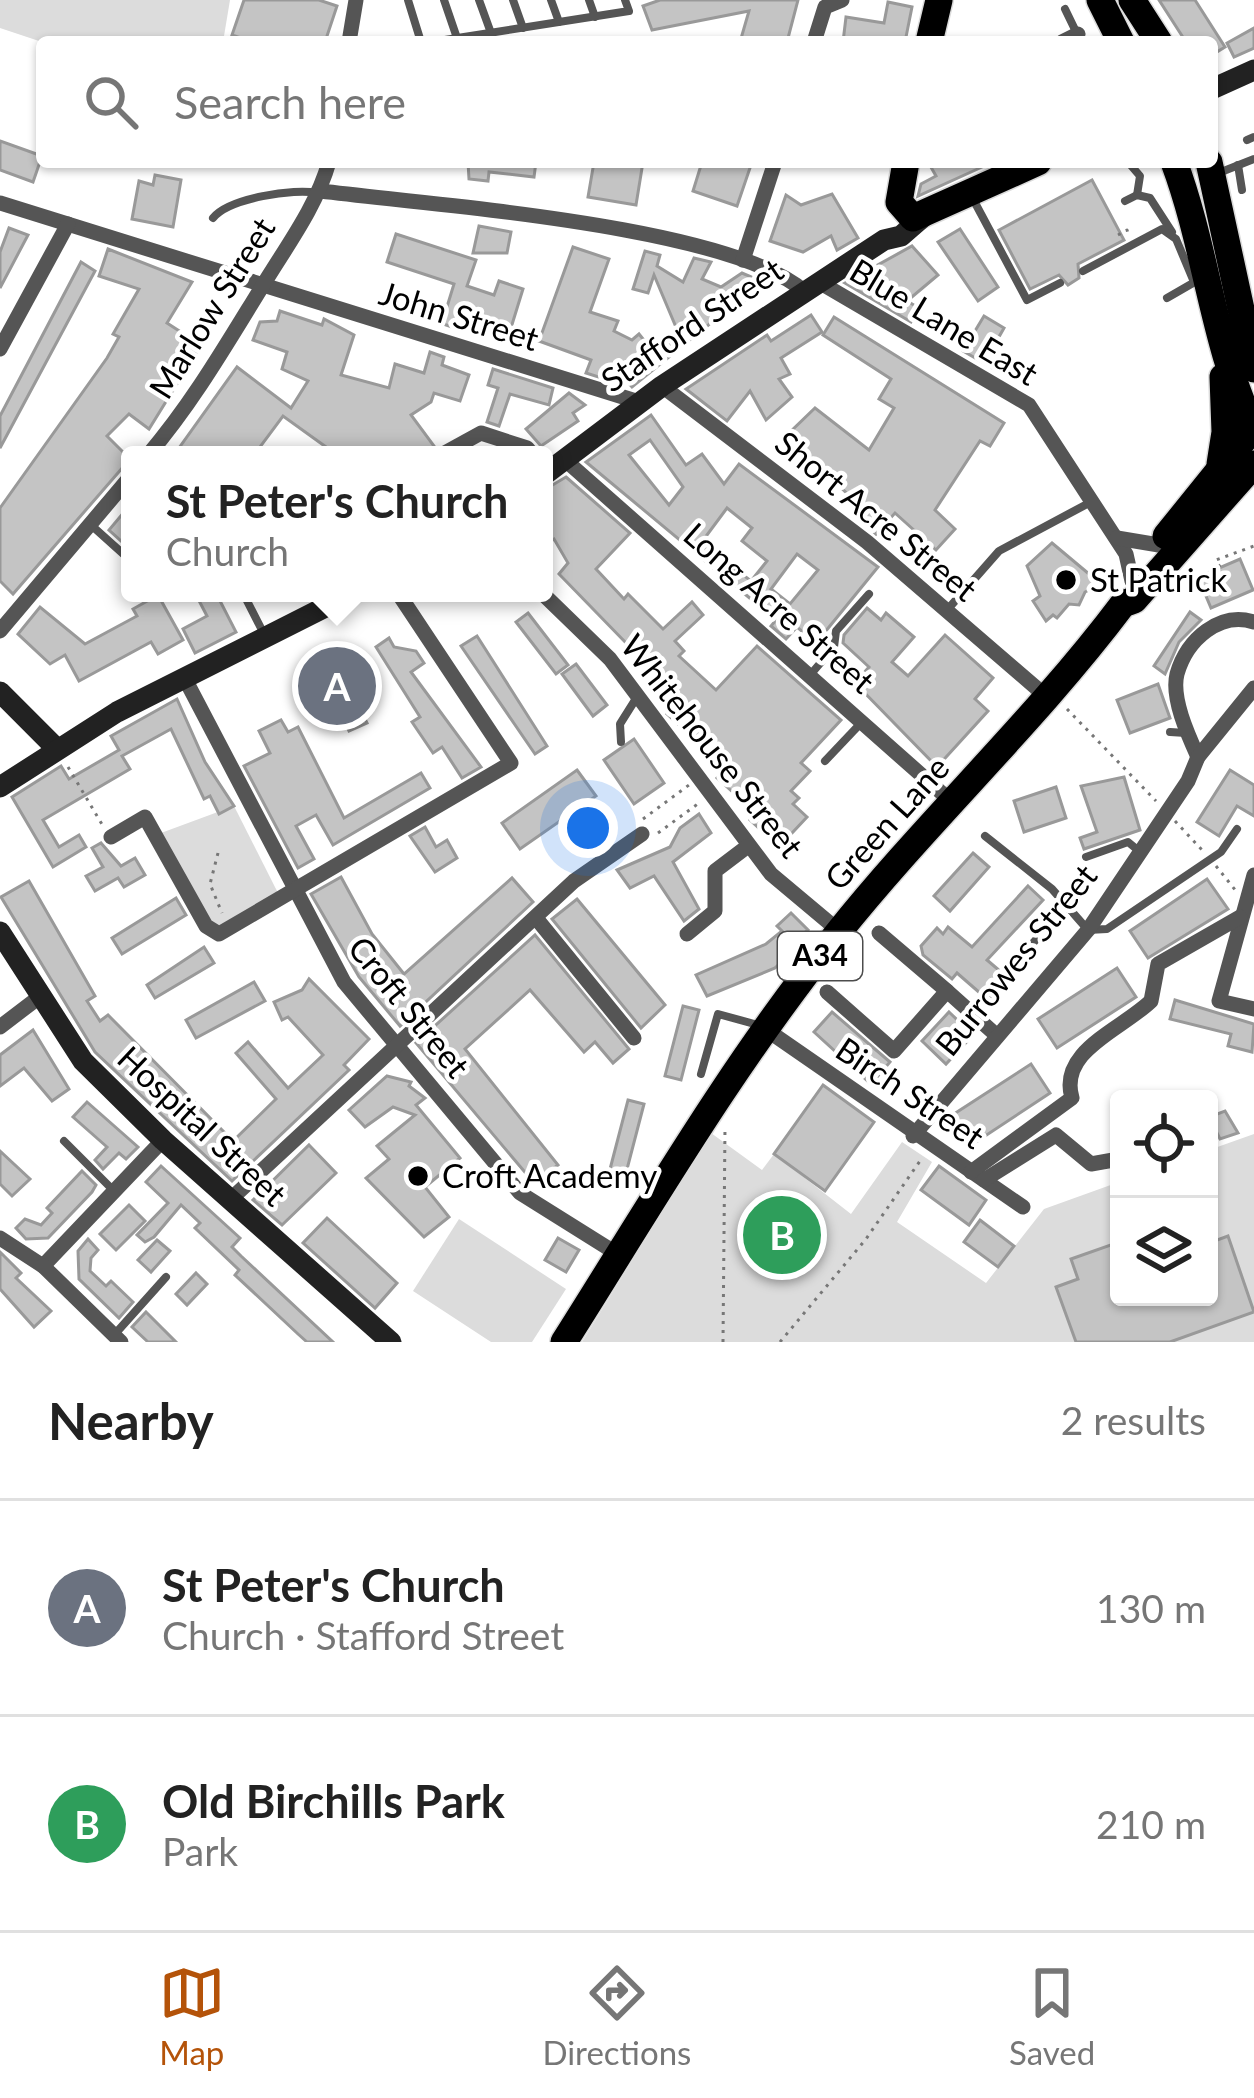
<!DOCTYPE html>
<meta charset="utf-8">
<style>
:root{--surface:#fff;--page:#f6f6f6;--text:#222;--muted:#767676;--line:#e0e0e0;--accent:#b45309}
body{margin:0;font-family:Lato,sans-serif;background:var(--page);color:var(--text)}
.controls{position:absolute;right:36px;bottom:36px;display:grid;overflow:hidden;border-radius:12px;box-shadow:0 3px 9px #0004}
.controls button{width:108px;height:108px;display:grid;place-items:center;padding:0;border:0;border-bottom:3px solid var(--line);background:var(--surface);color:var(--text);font:60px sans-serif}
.you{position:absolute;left:588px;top:828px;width:42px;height:42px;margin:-30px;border:9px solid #fff;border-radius:50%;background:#1a73e8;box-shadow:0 0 0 18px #1a73e833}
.badge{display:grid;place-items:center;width:78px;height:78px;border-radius:50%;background:var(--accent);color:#fff;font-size:39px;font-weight:700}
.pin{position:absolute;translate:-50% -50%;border:6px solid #fff;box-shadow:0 3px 12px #0006}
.popup{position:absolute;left:121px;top:446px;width:432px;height:156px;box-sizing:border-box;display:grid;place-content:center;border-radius:12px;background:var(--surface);filter:drop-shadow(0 3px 9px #0005);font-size:39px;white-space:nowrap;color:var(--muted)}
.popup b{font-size:45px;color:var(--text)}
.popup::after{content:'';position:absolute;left:50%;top:100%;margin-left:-24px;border:24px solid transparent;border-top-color:var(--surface)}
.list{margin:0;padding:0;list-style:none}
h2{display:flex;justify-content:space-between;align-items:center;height:156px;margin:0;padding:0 48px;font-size:51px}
h2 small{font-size:39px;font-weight:400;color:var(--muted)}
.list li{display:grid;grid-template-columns:78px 1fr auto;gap:36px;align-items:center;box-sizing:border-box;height:216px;padding:0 48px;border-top:3px solid var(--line)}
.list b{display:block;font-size:45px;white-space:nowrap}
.list p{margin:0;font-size:39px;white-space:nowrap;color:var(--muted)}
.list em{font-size:39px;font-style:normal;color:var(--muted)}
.icon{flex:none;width:66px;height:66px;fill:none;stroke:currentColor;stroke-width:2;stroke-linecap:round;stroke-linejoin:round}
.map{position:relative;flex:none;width:1254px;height:1342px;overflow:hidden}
.search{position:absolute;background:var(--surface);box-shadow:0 3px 9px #0004;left:36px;right:36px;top:36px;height:132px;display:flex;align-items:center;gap:30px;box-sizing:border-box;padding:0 42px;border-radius:12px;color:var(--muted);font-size:45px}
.sheet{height:588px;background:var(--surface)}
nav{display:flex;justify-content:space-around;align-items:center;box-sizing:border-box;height:168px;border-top:3px solid var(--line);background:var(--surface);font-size:33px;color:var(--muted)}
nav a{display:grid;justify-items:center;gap:6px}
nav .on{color:var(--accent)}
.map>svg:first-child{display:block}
</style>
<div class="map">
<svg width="1254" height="1342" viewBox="0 0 1254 1342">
<rect width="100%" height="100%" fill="#fff"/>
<!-- green -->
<g fill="#dcdcdc">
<path d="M0,0H230L223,42H42L0,28Z"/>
<path d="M234,806L279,895L222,927H211L161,833Z"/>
<path d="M711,1133L762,1170L774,1154L851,1214L902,1142L932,1162L897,1222L986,1283L1044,1209L1119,1182V1297H1209V1150L1254,1134V1342H582Z"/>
<path d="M459,1219L566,1289L532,1342H491L413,1291Z"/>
</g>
<!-- building -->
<g fill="#c4c4c4" stroke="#999" stroke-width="3" fill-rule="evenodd">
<path d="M244,0H319L337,6L325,42H252L232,35Z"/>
<path d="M660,0H798L787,42H740L749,11L652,30L643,6Z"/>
<path d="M1159,0H1195L1225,47L1212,55V42H1186Z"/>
<path d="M888,2L912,7L905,42H843L846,17L884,23Z"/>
<path d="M1254,28V48L1234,57L1227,43Z"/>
<path d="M0,141L42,156L33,182L0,170Z"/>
<path d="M468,162H536L534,177L489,172L488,181L469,179Z"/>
<path d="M594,162H643L636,205L588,197Z"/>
<path d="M702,162H752L737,206L693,191Z"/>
<path d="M928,162H993L918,196L921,184L936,176Z"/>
<path d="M155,175L181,180L173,227L132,219L139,181L153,185Z"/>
<path d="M1092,180L1124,240L1078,264L1079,278L1068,285L1059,275L1030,289L999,230Z"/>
<path d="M832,194L858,238L837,250L831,236L803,252L770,241L786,195L801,205Z"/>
<path d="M479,226L511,232L507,253H473Z"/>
<path d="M9,228L28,235L0,288V252Z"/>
<path d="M960,229L998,287L978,301L938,242Z"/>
<path d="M396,234L476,260L467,286L494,295L499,281L523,289L510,331L466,317L461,330L408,312L412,299L446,310L454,284L387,262Z"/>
<path d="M912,246L938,275L907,301L919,308L911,322L845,283Z"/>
<path d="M573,247L609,259L590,312L618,321L614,331L632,340L639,334L651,349L678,332L654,275L648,293L633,289L645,251L660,255L657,266L683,282L694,258L711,262L702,279L721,287L742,273L770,285L717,318L632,387L623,377L611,381L586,373L591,360L539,341Z"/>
<path d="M108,249L192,282L167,323L201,345L149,429L129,414L107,436L130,459L13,594L0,581V508L107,358L119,337L113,334L139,289L99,276Z"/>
<path d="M81,262L95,271L0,448V416Z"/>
<path d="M280,311L322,325L324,319L354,335L341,375L389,388L395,364L424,373L430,352L444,357L442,365L469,375L460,401L434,393L431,402L411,415L434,446L429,453L313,455L326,447L283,416L254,455H174L237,367L291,408L308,381L282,369L287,352L253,340L260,322L277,321Z"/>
<path d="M811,315L822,332L781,358L790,374L779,379L792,397L766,420L750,391L727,421L686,389L767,335L771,341Z"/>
<path d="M984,316L1004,328L991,351L1003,358L996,370L963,351Z"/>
<path d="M834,317L1004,423L990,446L980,441L935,510L955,529L936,550L895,513L876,534L859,518L865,511L787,435L815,408L869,450L894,408L879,399L891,379L823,335Z"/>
<path d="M493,369L553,388L549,405L510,394L499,426L487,422L498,388L488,385Z"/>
<path d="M569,393L585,405L573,413L578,421L541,446L526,429Z"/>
<path d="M651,415L686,465L702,454L724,484L739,464L878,567L816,643L797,627L786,639L771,626L776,620L586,462ZM650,440L683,487L669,505L629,455ZM727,508L752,528L742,541L767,561L751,581L701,543ZM797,554L818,570L790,604L771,589Z"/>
<path d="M566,477L630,533L596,569L624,599L628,594L663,629L692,602L703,615L675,641L684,651L679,656L716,690L757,646L841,720L801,763L810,771L791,791L799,798L793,804L807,817L779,847L750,820L756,813L717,778L726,768L667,714L672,709L652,691L662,680L559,574L568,563L554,539L544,545V490Z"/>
<path d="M130,505V549L109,530Z"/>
<path d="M1052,543L1101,584L1085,592L1079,605L1069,604L1057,618L1053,615L1046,621L1033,601L1040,596L1027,566Z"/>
<path d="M1240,559L1253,590L1211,608L1198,577Z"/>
<path d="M195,593H216L236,632L195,653L183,629L207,616Z"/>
<path d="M158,595L183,640L158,654L151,642L79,681L65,655L50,664L18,634L40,607L85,644L137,616L133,609Z"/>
<path d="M867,608L881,620L886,613L914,637L892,662L908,676L945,635L993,678L975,699L988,711L937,767L855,683L869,667L843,643L844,635Z"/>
<path d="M1190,612L1201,620L1179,642L1165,674L1154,666Z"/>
<path d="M528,613L568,665L556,674L516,622Z"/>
<path d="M477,636L547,746L535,754L461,646Z"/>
<path d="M389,638L394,647L416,651L424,663L411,672L481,767L462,778L442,747L433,753L412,722L420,717L376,647Z"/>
<path d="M327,650L332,659L341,655L364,702L358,705L367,723L349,731L345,722L337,726L309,670L321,664L317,655Z"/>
<path d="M576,664L607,705L593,716L562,674Z"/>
<path d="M1158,684L1170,718L1130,733L1117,700Z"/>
<path d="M177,699L205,762L234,806L219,814L210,796L204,799L171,729L122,756L130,769L43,820L59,847L79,835L86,847L53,867L12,797L61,766L69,779L119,750L111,736Z"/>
<path d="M281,720L288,732L298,727L344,818L421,773L430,788L333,845L316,815L296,826L314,859L298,868L244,766L270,753L259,731Z"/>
<path d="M634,739L664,783L634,804L604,760Z"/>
<path d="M577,770L596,796L520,849L502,823Z"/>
<path d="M1230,770L1254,785V816L1237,806L1219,836L1197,822Z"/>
<path d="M1124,777L1140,830L1084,849L1080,838L1097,832L1081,786Z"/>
<path d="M1056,787L1066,818L1024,832L1014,801Z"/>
<path d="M699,814L711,833L673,862L699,909L684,921L654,876L630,888L617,870L670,847L680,828Z"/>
<path d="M425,827L436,847L447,840L457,858L435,872L410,836Z"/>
<path d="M101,843L121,866L135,858L145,875L124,887L118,878L95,891L86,876L103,867L92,848Z"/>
<path d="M973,853L989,867L950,911L934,896Z"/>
<path d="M341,877L372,934L404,974L512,878L533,902L400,1026L359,977L311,894Z"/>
<path d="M1207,879L1228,909L1148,958L1130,931Z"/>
<path d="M29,881L95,996L87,1001L100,1021L108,1015L233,1141L276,1099L236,1053L248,1042L288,1088L323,1055L288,1017L282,1020L274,1002L302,990L309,979L369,1039L344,1065L349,1070L232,1181L95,1052L1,897Z"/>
<path d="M1028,886L1043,900L987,960L1007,977L988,1000L957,973L952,979L923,955L921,946L937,928L943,934L948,927L972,947Z"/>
<path d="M176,898L186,915L122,954L112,938Z"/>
<path d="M577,899L665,1005L641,1028L552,919Z"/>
<path d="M791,913L808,930L793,942L797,946L775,968L707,996L696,975L766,944L782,931L777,926Z"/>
<path d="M535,935L629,1049L613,1063L595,1042L584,1052L530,990L465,1049L558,1165L534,1183L416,1043Z"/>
<path d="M204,947L214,963L155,998L147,985Z"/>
<path d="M1117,968L1136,997L1057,1048L1038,1019Z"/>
<path d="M254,982L265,1001L196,1038L186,1020Z"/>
<path d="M1175,1000L1254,1024L1252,1052L1228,1046L1231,1034L1170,1019Z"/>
<path d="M683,1006L699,1010L681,1080L665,1076Z"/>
<path d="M832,1012L890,1062L871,1084L814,1032Z"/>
<path d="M949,1012L973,1035L946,1064L922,1041Z"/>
<path d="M33,1030L69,1089L52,1101L24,1068L0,1086V1055Z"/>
<path d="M1031,1064L1050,1093L973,1144L954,1114Z"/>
<path d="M387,1076L411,1082L409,1086L425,1098L416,1105L460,1158L425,1187L449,1217L424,1237L366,1178L389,1159L377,1146L415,1115L393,1107L365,1127L349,1110Z"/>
<path d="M823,1085L874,1122L825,1191L774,1154Z"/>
<path d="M628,1100L644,1104L625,1177L609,1173Z"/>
<path d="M87,1102L138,1147L126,1159L119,1153L103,1169L95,1160L107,1147L73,1117Z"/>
<path d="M1225,1111L1238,1133L1220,1139L1209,1117Z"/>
<path d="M309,1145L336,1173L282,1225L253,1200Z"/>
<path d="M0,1151L30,1179L12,1196L0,1184Z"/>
<path d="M161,1166L240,1238L232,1247L241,1256L333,1342H307L298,1334L235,1275L239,1270L195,1228L200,1223L181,1205L154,1237L145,1242L137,1235L168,1203L146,1182Z"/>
<path d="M939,1166L986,1200L969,1225L921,1190Z"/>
<path d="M82,1171L96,1185L92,1192L48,1238L26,1239L16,1228L25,1219L41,1225L52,1213L47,1208Z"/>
<path d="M129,1205L145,1221L116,1250L100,1234Z"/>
<path d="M327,1218L397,1283L375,1308L303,1243Z"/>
<path d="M980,1220L1014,1246L998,1267L964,1242Z"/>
<path d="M1228,1236L1254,1312L1170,1342H1076L1056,1287L1078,1279L1071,1259L1119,1242V1297H1209V1243Z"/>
<path d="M558,1238L579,1250L566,1272L545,1260Z"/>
<path d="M88,1239L98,1250L91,1258L90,1271L106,1286L111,1281L133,1302L119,1318L79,1279L78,1251Z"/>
<path d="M157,1240L170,1251L151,1272L138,1260Z"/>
<path d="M0,1252L21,1273L16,1278L51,1311L34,1327L0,1289Z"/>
<path d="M196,1273L207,1284L187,1305L176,1294Z"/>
<path d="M146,1312L176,1342H148L132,1327Z"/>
</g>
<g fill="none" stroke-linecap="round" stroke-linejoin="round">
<!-- highway casing -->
<g stroke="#dbdbdb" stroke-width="30">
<g id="highway">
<path d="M1100,0L1121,42"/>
<path d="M1132,0L1159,42"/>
<path d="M929,42L939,0"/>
<path d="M906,162L899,202L913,218L1038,162"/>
<path d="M1174,162C1207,250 1213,346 1254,430"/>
<path d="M1209,162L1254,369"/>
<path d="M1220,464L1225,432L1223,377"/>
<path d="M1166,536L1254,427"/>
<path d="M564,1342C652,1203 733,1063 837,934C928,820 1035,721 1123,604L1134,600L1254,464"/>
</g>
</g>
<!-- path -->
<g stroke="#777" stroke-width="3" stroke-dasharray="3 6" stroke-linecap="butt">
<path d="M1118,235L1127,230L1129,236"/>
<path d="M1220,567L1216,560L1254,546"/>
<path d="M1067,709L1156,801"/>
<path d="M68,767L103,826"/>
<path d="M643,819L689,785"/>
<path d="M1175,821L1202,850"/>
<path d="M658,833L699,803"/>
<path d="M218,853L210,884L222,913"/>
<path d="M1216,866L1236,891"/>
<path d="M723,1342L725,1127"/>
<path d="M780,1342L866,1239L922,1158"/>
</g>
<!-- lane -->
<g stroke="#555" stroke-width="8">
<path d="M408,0L421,42"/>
<path d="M444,0L457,38"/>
<path d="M479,0L491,33"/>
<path d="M513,0L523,28"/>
<path d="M551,0L559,22"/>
<path d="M589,0L595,17"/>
<path d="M1065,9L1081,42"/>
<path d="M432,42L629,11L625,0"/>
<path d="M1247,140L1254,137"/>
<path d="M1128,162L1140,176L1137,195"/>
<path d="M1238,165L1242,190"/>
<path d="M1216,174L1254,159"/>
<path d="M973,199L1027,300L1060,283"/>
<path d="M1125,201L1137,195L1150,198L1172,232"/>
<path d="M213,218C229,198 295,188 317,193"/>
<path d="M1083,271L1162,229L1176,239L1194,282"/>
<path d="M1167,298L1193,283"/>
<path d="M91,525L130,560"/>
<path d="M243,593L265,636"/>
<path d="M948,609L999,551L1089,503"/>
<path d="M811,674L834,647L836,631L869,594"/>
<path d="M1170,732L1186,733"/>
<path d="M621,742L620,724L637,697"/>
<path d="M825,761L861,723"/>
<path d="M985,836L1052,889L1088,930L1107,929L1221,852L1237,829"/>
<path d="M1086,857L1128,842L1139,851"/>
<path d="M1032,944L1068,905"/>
<path d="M701,1074L718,1014L758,1025"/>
<path d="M64,1141L113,1190"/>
<path d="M115,1334L166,1277"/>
</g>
<!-- street -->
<g stroke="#555" stroke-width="15">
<path d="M349,42L356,0"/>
<path d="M814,42L825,7L842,0"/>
<path d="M1062,42L1078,34"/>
<path d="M321,191C430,205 729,225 805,292"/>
<path d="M0,203L639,402"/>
<path d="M743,260L775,162"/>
<path d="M819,282L1029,405L1126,554L1132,581"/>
<path d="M0,349L68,224"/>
<path d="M662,386L867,542L1048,698"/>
<path d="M148,455C195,400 230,338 268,277C291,240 317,204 329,162"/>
<path d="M441,455L481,433L527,448L533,455"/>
<path d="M564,459L953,803"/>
<path d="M1117,538L1159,545"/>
<path d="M542,593L610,659L771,874L839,931"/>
<path d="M0,631L130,477"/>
<path d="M184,677L344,982L520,1193L619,1255"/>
<path d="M1198,757C1188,735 1171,698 1177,674C1187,639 1220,611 1254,622"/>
<path d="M111,837L145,817L206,926L219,934L511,763L398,593"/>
<path d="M1254,875L1219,1001L1254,1009"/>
<path d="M536,918L634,1038"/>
<path d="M879,933L947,991"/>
<path d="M687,934L715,911V871L748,846"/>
<path d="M827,992L894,1051L947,991L995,1034"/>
<path d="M0,1027L38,998"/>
<path d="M764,1028L1023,1207"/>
<path d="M913,1136L1088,930L1188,781L1198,757L1254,688"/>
<path d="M971,1172L1072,1098C1058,1051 1121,1030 1151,1001L1158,964L1240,917"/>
<path d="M984,1180L1056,1135L1091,1164L1119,1159"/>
<path d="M232,1198L574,881L642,834"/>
<path d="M0,1238L43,1266L163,1140"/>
<path d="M43,1266L121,1342"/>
</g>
<!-- secondary -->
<g stroke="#222" stroke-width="21">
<path d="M1212,89L1254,70"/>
<path d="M544,475L662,386L884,240L901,236L924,216"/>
<path d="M0,692L56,748"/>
<path d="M0,787L117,712L353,593"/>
<path d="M0,932L83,1061L163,1140L391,1342"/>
</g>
<!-- highway -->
<use href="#highway" stroke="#000" stroke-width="27"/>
</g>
<!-- markers -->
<g fill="#000" stroke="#fff" stroke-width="4.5">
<circle cx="1066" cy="580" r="12"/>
<circle cx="418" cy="1176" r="12"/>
</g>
<g text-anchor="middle" stroke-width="9" stroke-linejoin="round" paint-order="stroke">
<!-- shield labels -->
<rect fill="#fff" stroke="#4c4c4c" stroke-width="3" x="778" y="932" width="84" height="48" rx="9"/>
<g font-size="30" font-weight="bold" fill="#000">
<text x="820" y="966">A34</text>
</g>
<!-- street labels -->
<g font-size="33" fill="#000" stroke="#fff">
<text transform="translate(212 308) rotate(-58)" y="12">Marlow Street</text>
<text transform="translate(459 316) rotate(17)" y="12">John Street</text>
<text transform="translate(944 322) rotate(31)" y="12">Blue Lane East</text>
<text transform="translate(692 325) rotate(-34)" y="12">Stafford Street</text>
<text transform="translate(876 516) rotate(39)" y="12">Short Acre Street</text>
<text transform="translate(779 608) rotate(41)" y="12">Long Acre Street</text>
<text transform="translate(712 746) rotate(52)" y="12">Whitehouse Street</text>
<text transform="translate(887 823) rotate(-48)" y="12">Green Lane</text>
<text transform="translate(1016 960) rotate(-51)" y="12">Burrowes Street</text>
<text transform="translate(409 1007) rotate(51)" y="12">Croft Street</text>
<text transform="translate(910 1093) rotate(34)" y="12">Birch Street</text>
<text transform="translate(202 1126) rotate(43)" y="12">Hospital Street</text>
</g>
<!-- poi labels -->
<g font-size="33" fill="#000" stroke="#fff" text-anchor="start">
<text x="1090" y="592">St Patrick</text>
<text x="442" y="1188">Croft Academy</text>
</g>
</g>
</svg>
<div class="controls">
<button><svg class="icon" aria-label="locate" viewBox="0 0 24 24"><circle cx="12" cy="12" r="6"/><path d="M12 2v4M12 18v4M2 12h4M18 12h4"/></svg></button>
<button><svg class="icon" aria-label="layers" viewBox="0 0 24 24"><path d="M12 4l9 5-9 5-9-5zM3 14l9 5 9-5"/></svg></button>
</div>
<div class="you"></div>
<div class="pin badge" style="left:337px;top:686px;background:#6b7280">A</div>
<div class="popup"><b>St Peter's Church</b>Church</div>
<div class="pin badge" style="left:782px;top:1235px;background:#2e9e5b">B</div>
<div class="search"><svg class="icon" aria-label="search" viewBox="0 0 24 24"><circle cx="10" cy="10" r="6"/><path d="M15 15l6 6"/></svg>Search here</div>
</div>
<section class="sheet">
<h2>Nearby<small>2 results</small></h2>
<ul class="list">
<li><span class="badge" style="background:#6b7280">A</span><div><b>St Peter's Church</b><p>Church · Stafford Street</p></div><em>130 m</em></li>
<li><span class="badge" style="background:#2e9e5b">B</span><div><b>Old Birchills Park</b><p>Park</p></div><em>210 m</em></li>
</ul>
</section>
<nav>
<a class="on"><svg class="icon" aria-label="map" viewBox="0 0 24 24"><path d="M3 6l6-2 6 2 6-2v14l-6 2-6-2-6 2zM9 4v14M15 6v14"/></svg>Map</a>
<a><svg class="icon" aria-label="directions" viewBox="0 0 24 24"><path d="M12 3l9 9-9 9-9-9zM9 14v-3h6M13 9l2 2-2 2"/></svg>Directions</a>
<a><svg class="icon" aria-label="saved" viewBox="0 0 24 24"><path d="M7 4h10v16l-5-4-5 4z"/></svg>Saved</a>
</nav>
